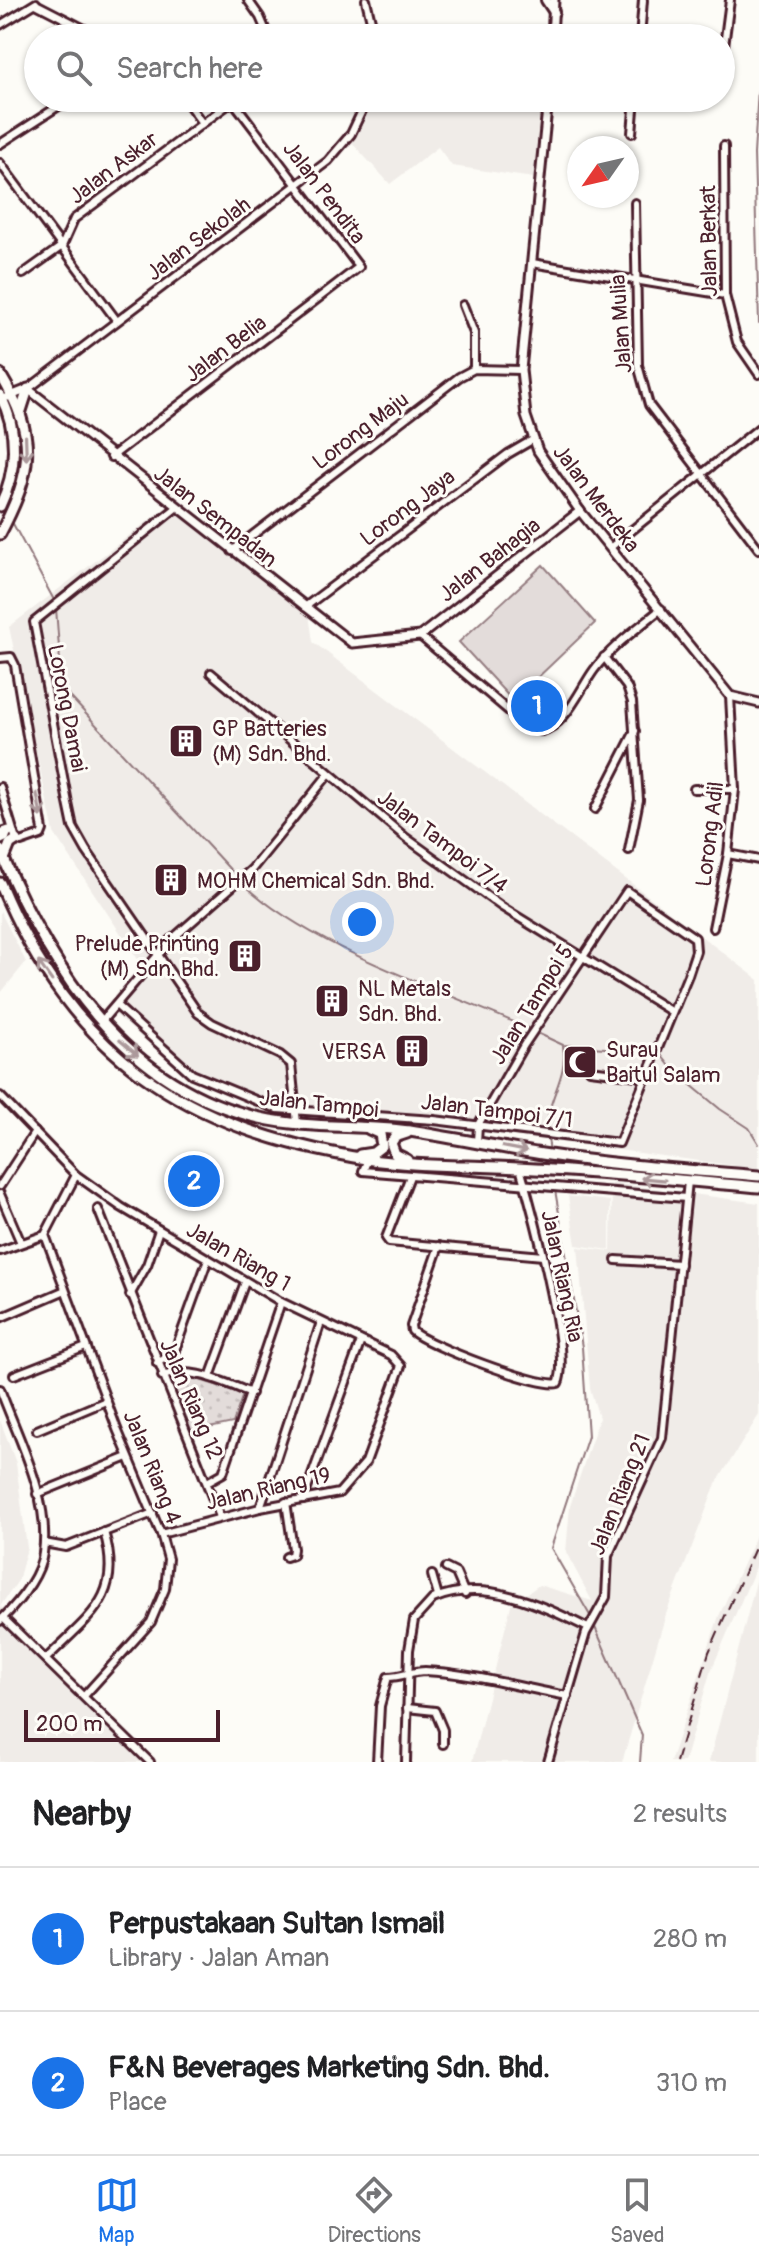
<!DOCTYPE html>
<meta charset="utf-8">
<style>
:root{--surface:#fff;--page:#f6f6f6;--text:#202124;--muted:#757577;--line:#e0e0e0;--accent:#1a73e8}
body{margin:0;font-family:Pangolin,sans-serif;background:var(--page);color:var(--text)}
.compass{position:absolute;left:567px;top:136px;width:72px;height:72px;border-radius:50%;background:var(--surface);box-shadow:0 2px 6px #0004;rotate:236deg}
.scale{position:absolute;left:24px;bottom:20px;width:196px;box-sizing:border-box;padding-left:8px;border:4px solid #4a1f2b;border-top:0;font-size:22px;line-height:28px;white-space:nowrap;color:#4a1f2b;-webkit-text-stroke:6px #fdfcf7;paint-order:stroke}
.you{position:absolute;left:362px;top:922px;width:28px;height:28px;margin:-20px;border:6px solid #fff;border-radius:50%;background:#1a73e8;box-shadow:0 0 0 12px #1a73e833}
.badge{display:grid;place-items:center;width:52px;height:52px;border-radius:50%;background:var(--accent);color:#fff;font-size:26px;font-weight:700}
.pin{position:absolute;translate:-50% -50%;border:4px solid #fff;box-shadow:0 2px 8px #0006}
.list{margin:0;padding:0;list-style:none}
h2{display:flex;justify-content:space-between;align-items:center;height:104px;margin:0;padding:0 32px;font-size:34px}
h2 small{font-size:26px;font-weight:400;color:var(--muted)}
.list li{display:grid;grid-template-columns:52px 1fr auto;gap:24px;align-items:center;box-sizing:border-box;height:144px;padding:0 32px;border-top:2px solid var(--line)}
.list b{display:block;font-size:30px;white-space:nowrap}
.list p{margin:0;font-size:26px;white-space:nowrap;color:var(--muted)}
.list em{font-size:26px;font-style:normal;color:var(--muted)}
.icon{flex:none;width:44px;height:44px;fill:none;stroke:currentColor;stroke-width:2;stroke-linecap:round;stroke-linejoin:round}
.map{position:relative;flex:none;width:759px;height:1762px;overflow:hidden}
.search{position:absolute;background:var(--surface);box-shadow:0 2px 6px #0004;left:24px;right:24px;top:24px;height:88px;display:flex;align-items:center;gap:20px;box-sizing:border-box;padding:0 28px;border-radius:44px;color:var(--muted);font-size:30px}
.sheet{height:392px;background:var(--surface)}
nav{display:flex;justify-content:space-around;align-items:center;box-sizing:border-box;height:112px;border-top:2px solid var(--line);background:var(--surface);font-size:22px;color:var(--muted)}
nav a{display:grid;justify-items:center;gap:4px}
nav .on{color:var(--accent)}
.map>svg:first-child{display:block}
</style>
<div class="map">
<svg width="759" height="1762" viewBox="0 0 759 1762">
<defs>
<pattern id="grass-dots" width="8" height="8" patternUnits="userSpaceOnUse" patternTransform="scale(2)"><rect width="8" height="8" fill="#e3dcda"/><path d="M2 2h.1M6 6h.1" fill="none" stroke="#c4bcbb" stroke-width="1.8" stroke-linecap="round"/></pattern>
</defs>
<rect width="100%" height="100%" fill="#fdfcf7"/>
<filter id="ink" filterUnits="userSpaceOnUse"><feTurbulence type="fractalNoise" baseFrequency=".0125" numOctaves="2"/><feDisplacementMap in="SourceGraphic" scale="16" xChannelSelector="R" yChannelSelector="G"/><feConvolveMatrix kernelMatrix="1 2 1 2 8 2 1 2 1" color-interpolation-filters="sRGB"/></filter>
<g filter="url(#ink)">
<!-- built -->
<g fill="#f0ece8">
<path d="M370,98H542L534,178L452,166L438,147L390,184L352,143L366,117Z"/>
<path d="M177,499L307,601L313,642L759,980V1169L424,1124L264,1111L186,1076L108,1008L143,967L54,833L9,627Z"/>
<path d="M0,911L26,962L0,994Z"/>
<path d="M612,1183L759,1203V1415L716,1484L666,1614L622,1762H472L511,1605L539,1585L592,1601L566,1552L570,1506L599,1418L590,1388L578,1247L611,1251Z"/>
<path d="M568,1196L610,1201V1250L576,1245Z"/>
<path d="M0,1420L16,1463L27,1548L18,1581L0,1606L157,1762H0Z"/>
<path d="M759,1529V1560L710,1673L684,1762H670L719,1616Z"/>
<path d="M759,1575V1762H709L756,1582Z"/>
</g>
<!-- grass -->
<path fill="url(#grass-dots)" stroke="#967e82" stroke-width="2" d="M197,1379L243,1394L233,1423L190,1432L168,1380Z"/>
<!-- pitch -->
<path fill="#e3dcda" stroke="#967e82" stroke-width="2" d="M543,565L595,623L513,701L459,642Z"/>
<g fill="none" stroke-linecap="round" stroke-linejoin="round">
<!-- stream -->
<g stroke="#91777b" stroke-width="2">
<path d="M759,73L754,154L759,323"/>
<path d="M11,520L55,602"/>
<path d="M56,608L62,688L237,877"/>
<path d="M242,882C305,946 445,991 530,1029"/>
<path d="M535,1032L563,1045L647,1051L662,1056L673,1070L720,1109L749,1128L759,1144"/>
<path d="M548,1132C544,1101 569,1078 563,1046"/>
<path d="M548,1138L550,1152"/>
<path d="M555,1190L582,1347L588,1436L551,1548L592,1619"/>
<path d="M594,1625L642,1735L640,1762"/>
</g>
<!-- minor casing -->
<g stroke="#4a1f2b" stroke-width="12">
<g id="minor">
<path d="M248,0L260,17L269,38"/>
<path d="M366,0L375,38"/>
<path d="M36,4L102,38"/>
<path d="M0,25L36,3"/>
<path d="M640,38L643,0"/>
<path d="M721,69L730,0"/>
<path d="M184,98L202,123"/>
<path d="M632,133L635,98"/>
<path d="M0,144L71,98"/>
<path d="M724,146L725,295L737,342L759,374"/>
<path d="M0,163L117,321"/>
<path d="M635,203L638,365L649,405L759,549"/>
<path d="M532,263L725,295"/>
<path d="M23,274L62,246L74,219L237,98"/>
<path d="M463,305L474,333V369"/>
<path d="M28,389L328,161L351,134L368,98"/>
<path d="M111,457L359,267L233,101"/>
<path d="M176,508L34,622L68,803L73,827L86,850L198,1013L212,1023L280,1055L291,1064L297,1123"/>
<path d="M611,547L759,428"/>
<path d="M232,551L459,377L474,369L521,370"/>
<path d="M305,607L508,454L534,439"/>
<path d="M420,636L523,723L541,731C566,726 580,689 594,670C612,646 638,628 661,609"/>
<path d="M604,657L627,687L632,702L639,800L629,850"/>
<path d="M0,658L11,657L15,665L43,830L41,835L21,842L16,840L0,787"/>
<path d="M211,673L405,837L502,907L672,1012"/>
<path d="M694,789H735"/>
<path d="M595,809L635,731"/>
<path d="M0,841L6,838L9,830"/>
<path d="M728,854L759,860"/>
<path d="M713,928L728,854L735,789L730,696"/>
<path d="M116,1005L192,1074L277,1109L434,1120L619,1143L688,975L696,951L695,938L627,891L524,1045L478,1125L477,1142"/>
<path d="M101,1022L170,941L252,869L328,775"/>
<path d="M590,1070L646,1077"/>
<path d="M0,1096L76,1175L121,1207L281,1302L391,1355L401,1366L366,1462L339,1493L260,1508L161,1534"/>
<path d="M368,1159L363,1171L686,1198"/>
<path d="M410,1176L386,1238L389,1242L543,1256"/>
<path d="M0,1186L35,1132"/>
<path d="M0,1194L21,1243"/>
<path d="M98,1209L220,1517"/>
<path d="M45,1235L117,1429L161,1534L168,1559L165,1589L151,1622L84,1696"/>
<path d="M439,1246L411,1326L412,1331C426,1345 540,1388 558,1383C572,1354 531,1205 520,1168"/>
<path d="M0,1251L45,1235L76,1175"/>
<path d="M616,1260L680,1264"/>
<path d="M130,1295L147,1265L159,1230"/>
<path d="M0,1318L63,1291"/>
<path d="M157,1363L174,1353L208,1259"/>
<path d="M14,1375L86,1347"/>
<path d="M162,1376C192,1366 223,1382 251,1393"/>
<path d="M210,1377L245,1282"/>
<path d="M0,1389C18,1438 51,1499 43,1553C40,1577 17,1604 0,1621"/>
<path d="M37,1430L106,1401"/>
<path d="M207,1482L223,1473L281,1302"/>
<path d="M37,1494L128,1457"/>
<path d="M303,1500L361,1341"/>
<path d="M260,1508L321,1322"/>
<path d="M44,1543L66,1547L153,1513"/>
<path d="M286,1557L292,1555L293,1549L286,1502"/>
<path d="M446,1568L456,1573L465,1594"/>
<path d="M432,1575L438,1596"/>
<path d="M3,1618L150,1762"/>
<path d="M47,1658C89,1616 124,1597 104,1532"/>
<path d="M407,1708L435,1711L443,1730V1744"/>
<path d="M377,1762L380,1706L388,1677C402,1677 412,1671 425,1671C472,1673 521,1688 568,1696"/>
<path d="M406,1762L409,1650L414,1620L433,1599C485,1577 541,1605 588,1628"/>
<path d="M548,1762L586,1633L606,1597L608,1556L662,1438L688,1181"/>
</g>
</g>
<!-- tertiary casing -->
<g stroke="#4a1f2b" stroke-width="13">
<g id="tertiary">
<path d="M552,38L554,0"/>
<path d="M548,98L521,370L526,416L538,451L580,511L730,696L759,703"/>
<path d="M8,397L28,389L352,643L420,636L580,511"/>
</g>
</g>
<!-- secondary casing -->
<g stroke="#4a1f2b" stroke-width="14">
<path id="secondary" d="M546,0L554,12"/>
</g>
<!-- primary casing -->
<g stroke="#4a1f2b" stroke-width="15">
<g id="primary">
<path d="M0,374C38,437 33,471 0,534"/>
<path d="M0,395C19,431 17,471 0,506"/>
<path d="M20,414L28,389"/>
<path d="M0,834L9,831"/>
<path d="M0,850C50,969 124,1087 260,1118C309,1129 361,1124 410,1131C454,1138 498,1147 542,1154C614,1165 687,1170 759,1176"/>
<path d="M4,859L10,844L16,840"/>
<path d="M0,883C73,1057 184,1129 366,1159C416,1167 467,1165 518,1168C598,1172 679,1180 759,1187"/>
<path d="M360,1155L373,1153L382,1146L380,1134L369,1129"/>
<path d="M407,1160L395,1154L391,1143L395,1137L407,1133"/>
</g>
</g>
<!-- minor -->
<use href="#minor" stroke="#fdfcf7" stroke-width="6"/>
<!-- tertiary -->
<use href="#tertiary" stroke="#fdfcf7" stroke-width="7"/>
<!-- secondary -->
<use href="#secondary" stroke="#fdfcf7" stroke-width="8"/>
<!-- primary -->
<use href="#primary" stroke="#fdfcf7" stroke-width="9"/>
<!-- rail -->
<path stroke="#4a1f2b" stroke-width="2" stroke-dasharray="12 6" stroke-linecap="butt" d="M676,1762L709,1652L759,1539"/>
</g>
<!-- one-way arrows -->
<defs><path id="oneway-shaft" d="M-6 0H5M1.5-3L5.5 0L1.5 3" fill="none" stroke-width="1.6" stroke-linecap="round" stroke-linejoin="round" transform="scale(2)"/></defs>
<g stroke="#ac999b">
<use href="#oneway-shaft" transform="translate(26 448) rotate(88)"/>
<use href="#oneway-shaft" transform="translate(39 805) rotate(80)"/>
<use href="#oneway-shaft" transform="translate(45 971) rotate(-125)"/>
<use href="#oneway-shaft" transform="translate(129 1048) rotate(40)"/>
<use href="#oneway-shaft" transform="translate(515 1149) rotate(11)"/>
<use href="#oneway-shaft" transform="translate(653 1179) rotate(-175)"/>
</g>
</g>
<!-- icons -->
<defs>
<g id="building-square" transform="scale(1.8)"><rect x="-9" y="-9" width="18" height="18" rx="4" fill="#4a1f2b" stroke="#fdfcf7"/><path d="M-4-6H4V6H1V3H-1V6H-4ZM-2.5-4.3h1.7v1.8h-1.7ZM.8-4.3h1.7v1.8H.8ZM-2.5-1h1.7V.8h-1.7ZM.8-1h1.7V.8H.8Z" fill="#fff"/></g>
<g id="mosque-square" transform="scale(1.8)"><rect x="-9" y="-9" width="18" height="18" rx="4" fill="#4a1f2b" stroke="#fdfcf7"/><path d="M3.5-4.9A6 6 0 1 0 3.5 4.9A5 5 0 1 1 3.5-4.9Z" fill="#fff"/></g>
</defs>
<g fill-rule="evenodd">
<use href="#building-square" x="186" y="741"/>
<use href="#building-square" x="171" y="880"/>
<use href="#building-square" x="245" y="956"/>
<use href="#building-square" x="332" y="1001"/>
<use href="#building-square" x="412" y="1051"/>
<use href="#mosque-square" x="580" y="1062"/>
</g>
<g text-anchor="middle" stroke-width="6" stroke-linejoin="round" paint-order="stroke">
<!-- street labels -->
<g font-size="22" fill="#4a1f2b" stroke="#fdfcf7">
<text transform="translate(113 167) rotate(-37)" y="8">Jalan Askar</text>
<text transform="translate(325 192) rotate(53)" y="8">Jalan Pendita</text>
<text transform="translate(198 238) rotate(-37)" y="8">Jalan Sekolah</text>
<text transform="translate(708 241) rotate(-91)" y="8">Jalan Berkat</text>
<text transform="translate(620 324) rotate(-94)" y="8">Jalan Mulia</text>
<text transform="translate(225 348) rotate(-37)" y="8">Jalan Belia</text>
<text transform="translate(360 430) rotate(-37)" y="8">Lorong Maju</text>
<text transform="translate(597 498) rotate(53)" y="8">Jalan Merdeka</text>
<text transform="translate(407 507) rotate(-37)" y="8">Lorong Jaya</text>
<text transform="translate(216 516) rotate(38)" y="8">Jalan Sempadan</text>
<text transform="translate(489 559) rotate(-38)" y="8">Jalan Bahagia</text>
<text transform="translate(68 708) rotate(79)" y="8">Lorong Damai</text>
<text transform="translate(709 834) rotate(-83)" y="8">Lorong Adil</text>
<text transform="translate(443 841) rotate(37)" y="8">Jalan Tampoi 7/4</text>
<text transform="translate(531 1004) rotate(-58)" y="8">Jalan Tampoi 5</text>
<text transform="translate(319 1103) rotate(6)" y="8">Jalan Tampoi</text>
<text transform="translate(497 1110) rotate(7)" y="8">Jalan Tampoi 7/1</text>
<text transform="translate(239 1256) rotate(30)" y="8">Jalan Riang 1</text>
<text transform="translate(563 1276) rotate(78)" y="8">Jalan Riang Ria</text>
<text transform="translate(192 1399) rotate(67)" y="8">Jalan Riang 12</text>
<text transform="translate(153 1467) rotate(68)" y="8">Jalan Riang 4</text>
<text transform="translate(268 1488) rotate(-13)" y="8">Jalan Riang 19</text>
<text transform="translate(619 1494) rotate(-68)" y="8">Jalan Riang 21</text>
</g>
<!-- poi labels -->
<g font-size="22" fill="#4a1f2b" stroke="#fdfcf7" text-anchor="start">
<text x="212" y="736">GP Batteries<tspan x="212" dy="25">(M) Sdn. Bhd.</tspan></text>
<text x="197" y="888">MOHM Chemical Sdn. Bhd.</text>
<text x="219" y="951" text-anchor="end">Prelude Printing<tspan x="219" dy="25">(M) Sdn. Bhd.</tspan></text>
<text x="358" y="996">NL Metals<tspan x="358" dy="25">Sdn. Bhd.</tspan></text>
<text x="606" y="1057">Surau<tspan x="606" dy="25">Baitul Salam</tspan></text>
<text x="386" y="1059" text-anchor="end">VERSA</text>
</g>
</g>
</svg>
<svg class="compass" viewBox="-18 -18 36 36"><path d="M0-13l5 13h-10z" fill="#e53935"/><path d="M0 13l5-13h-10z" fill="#757577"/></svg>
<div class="scale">200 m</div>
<div class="you"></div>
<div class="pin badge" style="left:537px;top:706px">1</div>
<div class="pin badge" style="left:194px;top:1181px">2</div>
<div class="search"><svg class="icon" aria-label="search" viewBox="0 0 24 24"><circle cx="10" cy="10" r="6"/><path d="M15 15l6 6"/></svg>Search here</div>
</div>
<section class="sheet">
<h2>Nearby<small>2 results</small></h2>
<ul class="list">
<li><span class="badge">1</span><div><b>Perpustakaan Sultan Ismail</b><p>Library · Jalan Aman</p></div><em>280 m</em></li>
<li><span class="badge">2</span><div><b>F&amp;N Beverages Marketing Sdn. Bhd.</b><p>Place</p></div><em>310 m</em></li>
</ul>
</section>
<nav>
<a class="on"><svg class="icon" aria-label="map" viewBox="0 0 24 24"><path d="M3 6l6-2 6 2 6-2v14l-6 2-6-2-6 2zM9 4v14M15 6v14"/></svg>Map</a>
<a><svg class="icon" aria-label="directions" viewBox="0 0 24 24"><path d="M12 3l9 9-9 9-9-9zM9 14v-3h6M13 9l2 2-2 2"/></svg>Directions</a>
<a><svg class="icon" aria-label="saved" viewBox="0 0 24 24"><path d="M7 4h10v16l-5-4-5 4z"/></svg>Saved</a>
</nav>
